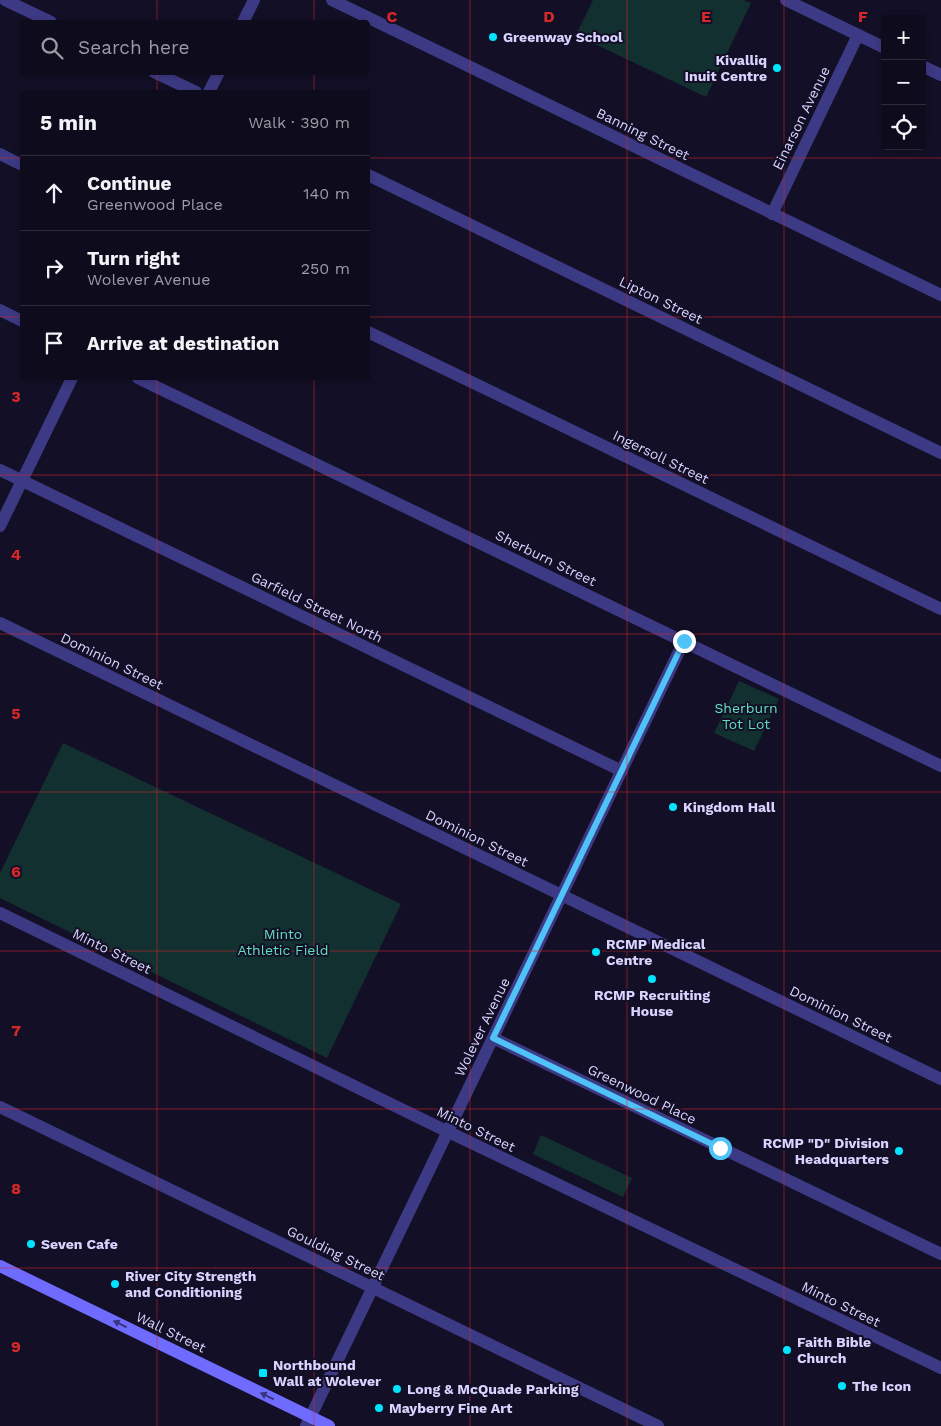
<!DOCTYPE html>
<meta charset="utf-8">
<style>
:root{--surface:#0e0b1c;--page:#1c1929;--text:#f1f3f6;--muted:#9b9ba3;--line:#2e2b3b}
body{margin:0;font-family:"Work Sans",sans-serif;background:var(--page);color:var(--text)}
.controls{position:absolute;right:15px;top:15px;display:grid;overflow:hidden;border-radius:5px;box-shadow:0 2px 8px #0003}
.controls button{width:45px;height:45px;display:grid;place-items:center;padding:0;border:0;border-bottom:1px solid var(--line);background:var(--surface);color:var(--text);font:25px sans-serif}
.stop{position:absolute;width:15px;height:15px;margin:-11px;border:4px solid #4fc3f7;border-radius:50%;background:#fff}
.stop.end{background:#4fc3f7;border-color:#fff;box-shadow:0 1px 5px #0008}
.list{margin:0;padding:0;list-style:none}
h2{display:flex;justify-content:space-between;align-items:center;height:65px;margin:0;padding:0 20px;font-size:21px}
h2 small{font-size:16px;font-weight:400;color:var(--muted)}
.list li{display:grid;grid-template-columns:32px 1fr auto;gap:15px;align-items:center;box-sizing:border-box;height:75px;padding:0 20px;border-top:1px solid var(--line)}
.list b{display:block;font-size:19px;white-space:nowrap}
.list p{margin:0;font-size:16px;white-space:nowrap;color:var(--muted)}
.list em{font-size:16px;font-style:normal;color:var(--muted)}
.icon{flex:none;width:28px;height:28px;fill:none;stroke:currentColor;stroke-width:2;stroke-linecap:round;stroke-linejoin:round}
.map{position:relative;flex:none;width:941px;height:1426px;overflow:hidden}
.search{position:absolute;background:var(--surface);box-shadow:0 2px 8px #0003;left:20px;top:20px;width:350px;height:55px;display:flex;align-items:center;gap:12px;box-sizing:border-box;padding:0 18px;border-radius:5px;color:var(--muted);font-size:19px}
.panel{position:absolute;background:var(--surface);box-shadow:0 2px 8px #0003;left:20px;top:90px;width:350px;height:290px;border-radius:5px}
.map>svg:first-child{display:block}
</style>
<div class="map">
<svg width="941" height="1426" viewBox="0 0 941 1426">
<rect width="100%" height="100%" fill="#130f26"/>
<!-- green -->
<g fill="#12302f">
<path d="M593,0H744L751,3L706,97L576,35Z"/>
<path d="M739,681L779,699L754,751L714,733Z"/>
<path d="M63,743L401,904L327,1058L0,898V873Z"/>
<path d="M541,1135L632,1178L623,1197L533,1154Z"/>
</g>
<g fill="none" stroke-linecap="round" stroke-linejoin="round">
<!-- minor -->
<g stroke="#3d3a85" stroke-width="12">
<path d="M5,0L51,22"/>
<path d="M332,0L941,295"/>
<path d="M786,0L885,48"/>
<path d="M922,66L941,75"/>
<path d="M154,72L196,92"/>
<path d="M0,154L22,165"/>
<path d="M368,175L941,453"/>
<path d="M772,214L858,35"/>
<path d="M0,310L22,321"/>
<path d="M368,332L941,609"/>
<path d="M138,378L941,766"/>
<path d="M0,470L622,771"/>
<path d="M0,623L941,1079"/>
<path d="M0,913L434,1125L941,1368"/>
<path d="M493,1038L941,1254"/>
<path d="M0,1107L658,1426"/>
<path d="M306,1426L684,641"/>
</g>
<!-- tertiary -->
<g stroke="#3d3a85" stroke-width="12">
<path d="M243,22L254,0"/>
<path d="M209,92L219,72"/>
<path d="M0,526L72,378"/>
</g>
<!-- secondary -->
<path stroke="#6f6bff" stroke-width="12" d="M0,1266L329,1426"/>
</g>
<!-- one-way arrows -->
<defs><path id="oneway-solid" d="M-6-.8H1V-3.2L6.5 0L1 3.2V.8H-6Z" transform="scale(1.25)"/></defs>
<g fill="#38347d">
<use href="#oneway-solid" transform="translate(120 1324) rotate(-154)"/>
<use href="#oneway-solid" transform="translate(267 1396) rotate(-154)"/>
</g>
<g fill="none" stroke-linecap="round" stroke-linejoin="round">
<!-- route -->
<path stroke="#4fc3f7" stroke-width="6" d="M684,641L493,1038L720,1148"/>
</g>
<!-- grid -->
<path fill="none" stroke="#d62828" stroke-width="1" stroke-opacity="0.55" d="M157,0V22M314,0V22M470,0V1426M627,0V1426M784,0V1426M157,72V92M314,72V92M0,158H22M368,158H941M0,317H22M368,317H941M157,378V1426M314,378V1426M0,475H941M0,634H941M0,792H941M0,951H941M0,1109H941M0,1268H941"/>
<!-- markers -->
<g fill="#00e5ff" stroke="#130f26" stroke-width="2">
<circle cx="493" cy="37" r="5"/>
<circle cx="777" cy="68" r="5"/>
<circle cx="673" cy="807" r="5"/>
<circle cx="596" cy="952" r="5"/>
<circle cx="652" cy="979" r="5"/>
<circle cx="899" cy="1151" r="5"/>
<circle cx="31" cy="1244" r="5"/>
<circle cx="115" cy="1284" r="5"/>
<circle cx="787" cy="1350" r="5"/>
<rect x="258" y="1368" width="10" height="10" rx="2.5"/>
<circle cx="842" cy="1386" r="5"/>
<circle cx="397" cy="1389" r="5"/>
<circle cx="379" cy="1408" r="5"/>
</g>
<g text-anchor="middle" stroke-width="4" stroke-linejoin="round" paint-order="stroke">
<!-- poi labels -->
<g font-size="14" font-weight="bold" fill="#d9d4ff" stroke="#130f26" text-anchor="start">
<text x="503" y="42">Greenway School</text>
<text x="767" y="65" text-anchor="end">Kivalliq<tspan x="767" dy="16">Inuit Centre</tspan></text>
<text x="683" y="812">Kingdom Hall</text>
<text x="606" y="949">RCMP Medical<tspan x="606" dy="16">Centre</tspan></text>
<text x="652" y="1000" text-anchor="middle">RCMP Recruiting<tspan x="652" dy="16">House</tspan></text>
<text x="889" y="1148" text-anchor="end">RCMP "D" Division<tspan x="889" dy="16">Headquarters</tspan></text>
<text x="41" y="1249">Seven Cafe</text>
<text x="125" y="1281">River City Strength<tspan x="125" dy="16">and Conditioning</tspan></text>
<text x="797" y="1347">Faith Bible<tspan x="797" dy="16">Church</tspan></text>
<text x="273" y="1370">Northbound<tspan x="273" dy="16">Wall at Wolever</tspan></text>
<text x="852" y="1391">The Icon</text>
<text x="407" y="1394">Long &amp; McQuade Parking</text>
<text x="389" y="1413">Mayberry Fine Art</text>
</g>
<!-- street labels -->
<g font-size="14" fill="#d9d4ff" stroke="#130f26">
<text transform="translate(801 118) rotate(-64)" y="5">Einarson Avenue</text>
<text transform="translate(643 134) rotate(26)" y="5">Banning Street</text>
<text transform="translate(661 300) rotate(26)" y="5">Lipton Street</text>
<text transform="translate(661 457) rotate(26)" y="5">Ingersoll Street</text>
<text transform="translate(546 558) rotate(26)" y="5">Sherburn Street</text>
<text transform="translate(317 607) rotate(26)" y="5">Garfield Street North</text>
<text transform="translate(112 661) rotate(26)" y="5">Dominion Street</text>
<text transform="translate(477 838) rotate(26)" y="5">Dominion Street</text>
<text transform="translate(112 951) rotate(26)" y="5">Minto Street</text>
<text transform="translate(841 1014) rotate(26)" y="5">Dominion Street</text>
<text transform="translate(482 1027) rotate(-64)" y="5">Wolever Avenue</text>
<text transform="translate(642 1094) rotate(26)" y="5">Greenwood Place</text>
<text transform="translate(476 1129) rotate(26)" y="5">Minto Street</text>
<text transform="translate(336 1253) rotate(26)" y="5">Goulding Street</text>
<text transform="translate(841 1304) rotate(26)" y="5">Minto Street</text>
<text transform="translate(171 1332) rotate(26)" y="5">Wall Street</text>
</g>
<!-- park labels -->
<g font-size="14" fill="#5fe0c0" stroke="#130f26">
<text x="746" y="713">Sherburn<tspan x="746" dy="16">Tot Lot</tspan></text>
<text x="283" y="939">Minto<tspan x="283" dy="16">Athletic Field</tspan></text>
</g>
</g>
<g font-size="16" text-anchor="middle" font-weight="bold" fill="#d62828" stroke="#130f26" stroke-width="4" stroke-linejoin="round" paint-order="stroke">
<text x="392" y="22">C</text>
<text x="549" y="22">D</text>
<text x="706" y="22">E</text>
<text x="863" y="22">F</text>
<text x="16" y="402">3</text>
<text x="16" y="560">4</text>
<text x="16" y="719">5</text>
<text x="16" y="877">6</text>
<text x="16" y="1036">7</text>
<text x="16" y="1194">8</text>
<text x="16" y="1352">9</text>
</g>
</svg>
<div class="controls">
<button>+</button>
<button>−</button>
<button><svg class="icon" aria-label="locate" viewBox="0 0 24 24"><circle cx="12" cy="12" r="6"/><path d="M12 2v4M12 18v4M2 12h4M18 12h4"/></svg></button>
</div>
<div class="stop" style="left:720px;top:1148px"></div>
<div class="stop end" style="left:684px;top:641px"></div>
<div class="search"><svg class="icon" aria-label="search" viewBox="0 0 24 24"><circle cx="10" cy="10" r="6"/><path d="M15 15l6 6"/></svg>Search here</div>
<section class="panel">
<h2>5 min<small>Walk · 390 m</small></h2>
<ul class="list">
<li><svg class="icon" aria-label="ahead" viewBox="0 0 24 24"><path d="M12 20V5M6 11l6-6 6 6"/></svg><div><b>Continue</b><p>Greenwood Place</p></div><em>140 m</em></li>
<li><svg class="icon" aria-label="right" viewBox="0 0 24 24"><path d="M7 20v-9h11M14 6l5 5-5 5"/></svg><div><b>Turn right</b><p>Wolever Avenue</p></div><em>250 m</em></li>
<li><svg class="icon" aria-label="arrive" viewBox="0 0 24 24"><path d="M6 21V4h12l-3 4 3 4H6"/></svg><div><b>Arrive at destination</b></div></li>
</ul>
</section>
</div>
